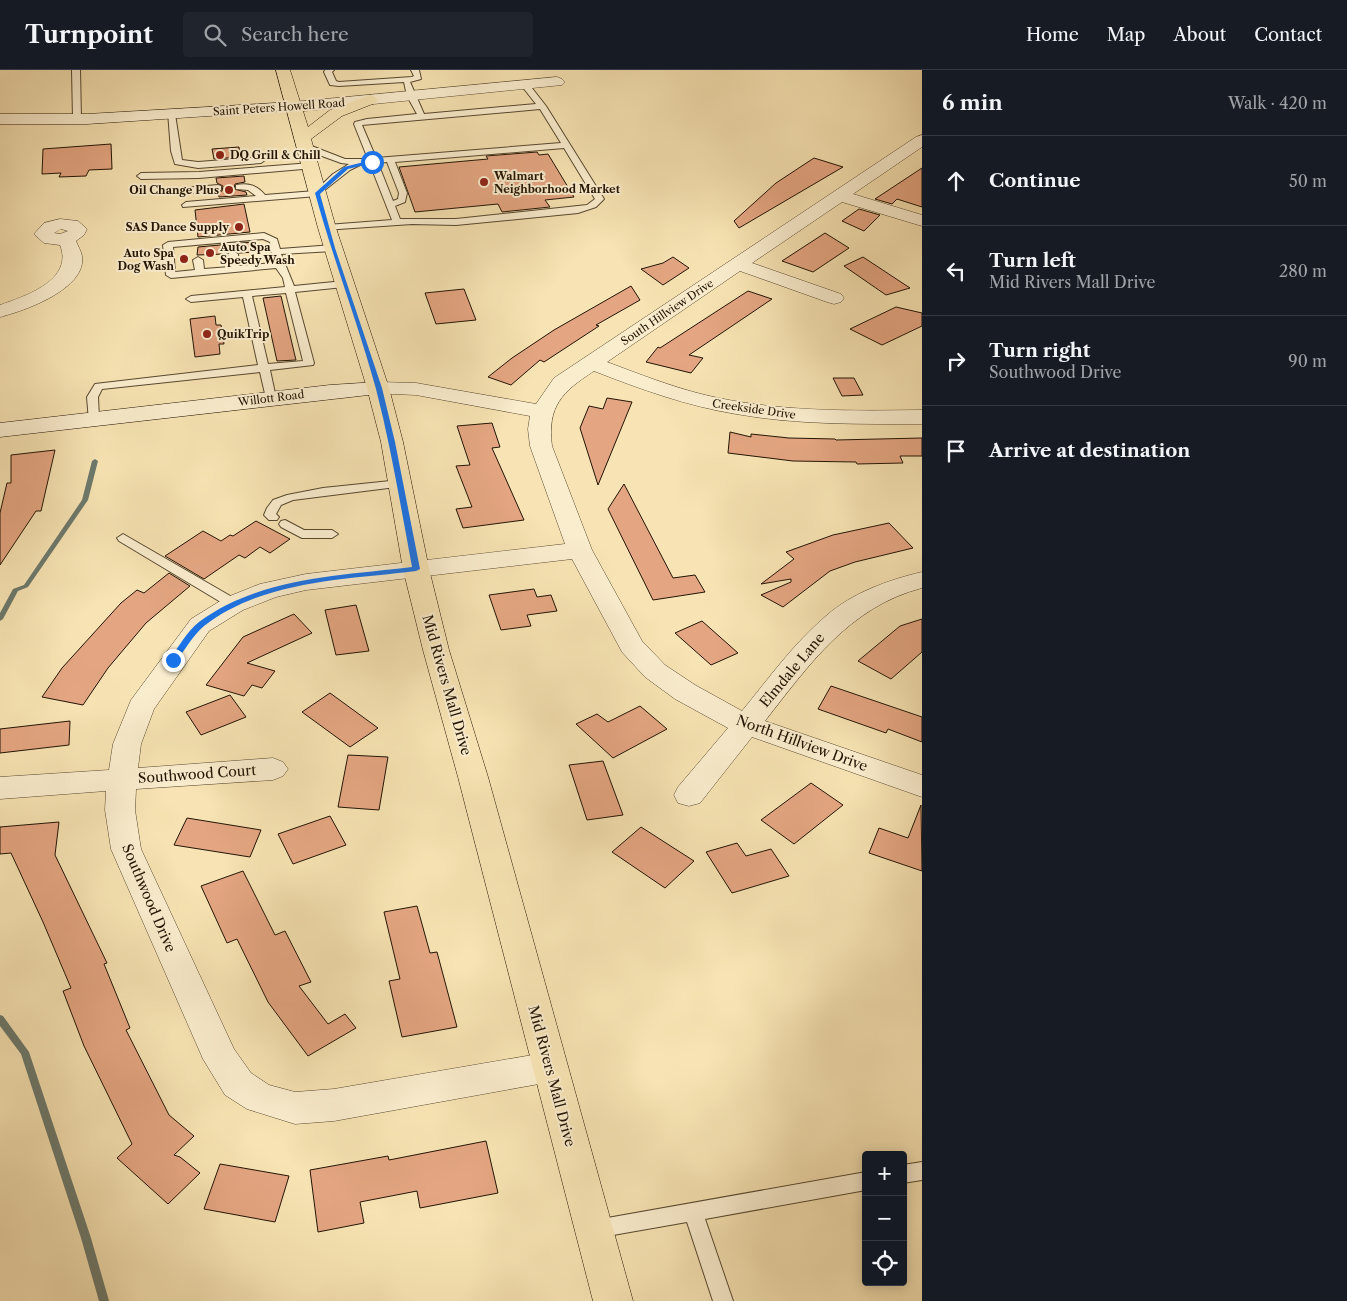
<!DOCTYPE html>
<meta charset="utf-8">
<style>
:root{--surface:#171b24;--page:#20242c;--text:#f1f3f6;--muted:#9ea1a6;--line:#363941}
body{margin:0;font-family:"Libre Caslon Text",serif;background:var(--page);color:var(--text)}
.controls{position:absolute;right:15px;bottom:15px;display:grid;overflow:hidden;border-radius:5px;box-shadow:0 2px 12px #0003}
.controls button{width:45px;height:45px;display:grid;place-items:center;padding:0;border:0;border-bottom:1px solid var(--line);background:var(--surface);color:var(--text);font:25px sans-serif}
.stop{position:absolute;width:15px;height:15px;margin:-11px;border:4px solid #1a73e8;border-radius:50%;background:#fff}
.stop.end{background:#1a73e8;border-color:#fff;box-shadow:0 1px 5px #0008}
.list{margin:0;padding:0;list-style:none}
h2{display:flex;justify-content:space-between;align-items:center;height:65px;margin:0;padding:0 20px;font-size:21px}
h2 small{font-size:16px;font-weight:400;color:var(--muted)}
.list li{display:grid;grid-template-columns:32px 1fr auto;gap:15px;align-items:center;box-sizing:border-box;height:90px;padding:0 20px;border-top:1px solid var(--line)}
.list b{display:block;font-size:19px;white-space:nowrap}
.list p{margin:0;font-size:16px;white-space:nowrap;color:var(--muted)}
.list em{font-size:16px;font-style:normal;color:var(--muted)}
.icon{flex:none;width:28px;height:28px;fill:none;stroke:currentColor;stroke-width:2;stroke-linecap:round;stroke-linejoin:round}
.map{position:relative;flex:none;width:922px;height:1231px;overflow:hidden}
header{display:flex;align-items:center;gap:30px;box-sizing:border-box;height:70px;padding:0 25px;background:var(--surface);border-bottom:1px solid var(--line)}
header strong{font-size:24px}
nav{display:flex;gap:28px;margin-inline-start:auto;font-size:18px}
.search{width:350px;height:45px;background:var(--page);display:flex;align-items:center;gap:12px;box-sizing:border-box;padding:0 18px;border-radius:5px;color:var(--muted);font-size:19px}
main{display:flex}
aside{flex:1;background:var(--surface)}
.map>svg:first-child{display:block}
</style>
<header>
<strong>Turnpoint</strong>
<div class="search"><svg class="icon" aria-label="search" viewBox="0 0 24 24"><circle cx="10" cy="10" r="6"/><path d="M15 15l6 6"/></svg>Search here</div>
<nav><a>Home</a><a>Map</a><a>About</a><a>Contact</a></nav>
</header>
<main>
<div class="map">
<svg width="922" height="1231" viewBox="0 0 922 1231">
<rect width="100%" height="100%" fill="#f7e3b3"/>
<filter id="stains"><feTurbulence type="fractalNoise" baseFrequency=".004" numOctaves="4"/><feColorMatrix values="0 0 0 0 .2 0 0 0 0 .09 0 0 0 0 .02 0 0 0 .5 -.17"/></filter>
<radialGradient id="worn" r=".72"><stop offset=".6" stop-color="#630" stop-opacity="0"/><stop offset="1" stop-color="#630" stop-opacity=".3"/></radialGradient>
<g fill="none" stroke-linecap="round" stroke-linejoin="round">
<!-- stream -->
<g fill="#6c796c" fill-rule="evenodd">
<path d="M95,389L98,391L88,430L28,517L18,521L3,549L0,551V543L13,519L24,515L82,430L92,391Z"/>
<path d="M0,945L3,946L29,982L91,1168L109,1231H99L81,1168L21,984L0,956Z"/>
</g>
</g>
<!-- building -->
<g fill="#e4a682" stroke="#221403">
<path d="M111,74L112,99L89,100L86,106L59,107L61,103L42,104L43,79Z"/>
<path d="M239,77L240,87L214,89L212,79Z"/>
<path d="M537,82L539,85L548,84L574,127L545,130L550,137L502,142L498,134L415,142L399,97L488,89L486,86Z"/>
<path d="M814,88L843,97L739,158L734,151L776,113Z"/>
<path d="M922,98V137L897,129L892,134L875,129Z"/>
<path d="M244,106L245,112L235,114L234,119L246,122L247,125L219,127L218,122L222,121L223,116L217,113L216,108Z"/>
<path d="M244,134L250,162L198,167L195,140Z"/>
<path d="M859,139L880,145L864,161L842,151Z"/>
<path d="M825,163L849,178L813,202L782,191Z"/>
<path d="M253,172L255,182L239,183L232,179L226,184L197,185L198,177Z"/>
<path d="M673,187L689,198L663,215L641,199L663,193Z"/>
<path d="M863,187L910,218L886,225L844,196Z"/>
<path d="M631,216L640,230L596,255L599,256L544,292L540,290L511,315L488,307L512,288L554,260Z"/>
<path d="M464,219L476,250L436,254L425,223Z"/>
<path d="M748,221L772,229L689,285L703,288L691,303L646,292L658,277L660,278Z"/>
<path d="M281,226L294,282L296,290L277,291L263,228Z"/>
<path d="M896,237L922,243V256L882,275L850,259Z"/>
<path d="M215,246L216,255H221L224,274H219L220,284L195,287L190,249Z"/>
<path d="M833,308H854L863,325L842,326Z"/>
<path d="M607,328L632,332L598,415L580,358L589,336L603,339Z"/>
<path d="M492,353L500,377L492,378L524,450L463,458L456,439L472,437L456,396L470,395L457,356Z"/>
<path d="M730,362L751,367V364L789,368L835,369L836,370L922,368V386H900L903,393L857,394L856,392L793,391L728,383Z"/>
<path d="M55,380L41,441H36L0,495V443L7,413H11V385Z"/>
<path d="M624,414L673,508L695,505L705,522L653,530L608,439Z"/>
<path d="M256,451L290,469L270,483L260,477L245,488L239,485L204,509L165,486L203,461L221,471L230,465L233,466Z"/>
<path d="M889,453L913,478L855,492L830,501L783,537L761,525L791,512V509L761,514L794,489L786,482L833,465Z"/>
<path d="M169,503L190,516L146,553L108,598L83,635L42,627L62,598L121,533L137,520L144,523Z"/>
<path d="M534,519L537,527L551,525L557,541L527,545L531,556L501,560L489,525Z"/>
<path d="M356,535L369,581L336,585L325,540Z"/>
<path d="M294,544L312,563L247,593L275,601L262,618L252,615L244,626L206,615L243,567Z"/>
<path d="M922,549V582L891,609L858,591L900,556Z"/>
<path d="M702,551L738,583L711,595L675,563Z"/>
<path d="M831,616L922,647V672L888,659L886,663L818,639Z"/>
<path d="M330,623L378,658L350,677L302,642Z"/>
<path d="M230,625L246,647L201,665L186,642Z"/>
<path d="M640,636L667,659L613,688L576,654L597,644L608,652Z"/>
<path d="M70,651L69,675L0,683V659Z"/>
<path d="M348,685L388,687L379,740L338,737Z"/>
<path d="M603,691L623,745L587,750L569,695Z"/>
<path d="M811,713L843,735L794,774L761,750Z"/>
<path d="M921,735L922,801L869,783L879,758L908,768Z"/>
<path d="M330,746L346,775L293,794L278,764Z"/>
<path d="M187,748L261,760L250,787L174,775Z"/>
<path d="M59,752L55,785L107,893L104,894L130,958L126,960L169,1045L194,1066L174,1085L180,1087L200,1103L168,1134L117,1088L132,1074L84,976L63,921L71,918L43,852L11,783L0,784V757Z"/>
<path d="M641,757L694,791L665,818L612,782Z"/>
<path d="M737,773L746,786L771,779L789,806L732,823L706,782Z"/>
<path d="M243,801L275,865L285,861L311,912L299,916L328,954L345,944L356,958L308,986L268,932L237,869L227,873L201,816Z"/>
<path d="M417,836L430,883L437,882L457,957L402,967L389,911L400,909L384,842Z"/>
<path d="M486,1071L498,1123L420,1138L417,1121L360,1132L364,1153L318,1162L310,1100L388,1086L389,1090Z"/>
<path d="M220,1094L289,1106L275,1152L204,1139Z"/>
</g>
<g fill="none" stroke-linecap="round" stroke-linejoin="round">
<!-- lane casing -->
<g stroke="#57482f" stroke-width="2">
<g id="lane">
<path d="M72,0H80L81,49L77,51L73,49Z"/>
<path d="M325,0H334L332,2L336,11L339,12L412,7L414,6L411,0H419L421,9L410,12L424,44L536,34L521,15L528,13L546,36L604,129L596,137L578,143L456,155L412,154L324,160V156L327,155L392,150L370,94H362L350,100L317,126L183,137L182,135L186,132L256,126L248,120L236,119V115C248,113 257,115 265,125L315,121L333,104L349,94L341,93L303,79V75H309L345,89H368L354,54L355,52L367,49L417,44L407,26L404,12L339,16L330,15L324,2ZM540,39L561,73L376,88L362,55ZM564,78L595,129L587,135L456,149H400L395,136L405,132L407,123L395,92ZM387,92L399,123L398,129L393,131L378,93Z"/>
<path d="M168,42L175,44L182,90L198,92L261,87L265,90L261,93L198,98L175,94L171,81Z"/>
<path d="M311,93L315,96L314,98L199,108L141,109L137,106L141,103L199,102Z"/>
<path d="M218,115L221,116V120L184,124L180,121L184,118Z"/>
<path d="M264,163L277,169L280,179L333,175L338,178L333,181L281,184L294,216L344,211L349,214L344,217L295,222L314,293L313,295L270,300L276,328L271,331L266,328L260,302L102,319L98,327L99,349L93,352L89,351L87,327L95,314L258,295L243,227L191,232L186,229L191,226L285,217L283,208L276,198L171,208L166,205L163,175L168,172ZM263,169L270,172L273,193L239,196L238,184L233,181L228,184L230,197L204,199L203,190L198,187L193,190L195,200L175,202L173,177ZM286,223L303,291L268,294L252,226Z"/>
<path d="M400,410L404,412L406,414L404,416L293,430L281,435L276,444L279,447L277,450H269L264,445L267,438L273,430L287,425L323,418Z"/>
<path d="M285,450L304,460H332L338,464L332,468H302L281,457L279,454L281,451Z"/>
<path d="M123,464L239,531L240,534L239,537H229L119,471L117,468Z"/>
<path d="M922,1092V1110L903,1113V1095Z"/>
<path d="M866,1102V1120L705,1149L733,1231H713L687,1152L596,1168L589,1166L586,1159L589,1152L596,1150Z"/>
</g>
</g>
<!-- street casing -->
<g stroke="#57482f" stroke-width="1">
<g id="street">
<path d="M557,7L562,9L565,12L562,15L294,42L288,40L286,37L288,34L294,32Z"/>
<path d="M922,65V77L853,124L922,145V156L842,132L752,193L841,224L844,228L841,232L834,234L827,232L740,201L607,292C639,304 672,317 705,325C776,342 849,341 922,340V354C860,354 797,355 736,344C687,336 640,319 594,301C562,322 547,336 552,376L592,480L642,571L665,595L695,615L742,641C769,608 794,573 826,546C852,523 888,510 922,502V518C849,537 809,595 765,651L922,705V727L752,667L700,733L689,736L678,733L674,725L678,717L728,658L675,629L645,607L622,582L572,489L306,520L276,527L243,540L209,561L154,639L141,674L138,698L273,688L283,692L288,699L283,706L273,710L136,719L135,740L141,779L234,979L251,1003L269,1015L295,1022L334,1019L550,982L562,986L568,997L562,1008L550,1012L334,1051L295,1054L247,1039L225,1025L203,989L111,779L105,740L106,721L0,729V707L109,700L113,674L131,630L191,549L225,528L260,514L306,504L565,474L530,376L528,359L530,346L416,325L370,323L367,318L370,313L378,312L416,313L536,334L554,308L916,67Z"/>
<path d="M60,149L78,151L87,159L84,165L76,171C78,176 81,181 82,186C87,219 24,241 0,247V235C26,226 74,210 60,175L44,173L34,164L44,153ZM61,159L68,161L60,164L54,163Z"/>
</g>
</g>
<!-- secondary casing -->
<g stroke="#221403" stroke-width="1">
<g id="secondary">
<path d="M294,32L300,34L302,37L300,40L87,54H0V44H87Z"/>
<path d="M378,312L386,313L389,318L386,323L0,367V353L330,315Z"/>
</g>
</g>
<!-- primary casing -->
<g stroke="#221403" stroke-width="1">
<path id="primary" d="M276,0H290L308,57L330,40L370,25L375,27L378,30L375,33L342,46L311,69L336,158L389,318L403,372L429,499L449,580L488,707L633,1231H593L458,707L423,580L403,499L381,372L367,318L318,158Z"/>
</g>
<!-- lane -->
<use href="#lane" fill="#faedce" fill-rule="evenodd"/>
<!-- street -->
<use href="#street" fill="#faedce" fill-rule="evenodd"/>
<!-- secondary -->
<use href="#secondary" fill="#faedce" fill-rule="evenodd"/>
<!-- primary -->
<use href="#primary" fill="#f7e3b3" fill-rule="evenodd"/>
</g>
<!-- route -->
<path fill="#1a73e8" d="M372,90L373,93L348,99L320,124L335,178L382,318L395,372L420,499L416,501C344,510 264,510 204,556C193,565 184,581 176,592H170V588C179,577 187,561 199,552C260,507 339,506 412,497C401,438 391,377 376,319C358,253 333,189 315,123L344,97Z"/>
<!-- markers -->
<g fill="#8f2418" stroke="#faedce" stroke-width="2">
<circle cx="220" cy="85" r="5"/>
<circle cx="484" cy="112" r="5"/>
<circle cx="229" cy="120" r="5"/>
<circle cx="239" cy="157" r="5"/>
<circle cx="210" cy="183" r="5"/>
<circle cx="184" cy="189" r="5"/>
<circle cx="207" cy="264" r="5"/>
</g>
<g text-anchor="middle" stroke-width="4" stroke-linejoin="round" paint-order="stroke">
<!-- far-street labels -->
<g font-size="11" fill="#221403" stroke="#faedce">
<text transform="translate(279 37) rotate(-4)" y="4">Saint Peters Howell Road</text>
<text transform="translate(667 242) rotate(-34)" y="4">South Hillview Drive</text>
<text transform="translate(271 328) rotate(-7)" y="4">Willott Road</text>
<text transform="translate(754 339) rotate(8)" y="4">Creekside Drive</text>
</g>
<!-- far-poi labels -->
<g font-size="11" font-weight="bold" fill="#221403" stroke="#faedce" text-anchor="start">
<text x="230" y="89">DQ Grill &amp; Chill</text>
<text x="494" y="110">Walmart<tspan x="494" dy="13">Neighborhood Market</tspan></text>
<text x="219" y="124" text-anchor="end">Oil Change Plus</text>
<text x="229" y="161" text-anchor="end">SAS Dance Supply</text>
<text x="220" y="181">Auto Spa<tspan x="220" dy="13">Speedy Wash</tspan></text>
<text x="174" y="187" text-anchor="end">Auto Spa<tspan x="174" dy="13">Dog Wash</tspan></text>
<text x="217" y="268">QuikTrip</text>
</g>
<!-- street labels -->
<g font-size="14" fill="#221403" stroke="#faedce">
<text transform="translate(792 600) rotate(-50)" y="5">Elmdale Lane</text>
<text transform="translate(447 615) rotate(74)" y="5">Mid Rivers Mall Drive</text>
<text transform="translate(802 673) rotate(20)" y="5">North Hillview Drive</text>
<text transform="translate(197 704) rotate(-4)" y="5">Southwood Court</text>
<text transform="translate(149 828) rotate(67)" y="5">Southwood Drive</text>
<text transform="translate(552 1006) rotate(75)" y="5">Mid Rivers Mall Drive</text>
</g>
</g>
<rect width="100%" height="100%" filter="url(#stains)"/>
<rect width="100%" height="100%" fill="url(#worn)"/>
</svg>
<div class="controls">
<button>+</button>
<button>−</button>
<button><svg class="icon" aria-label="locate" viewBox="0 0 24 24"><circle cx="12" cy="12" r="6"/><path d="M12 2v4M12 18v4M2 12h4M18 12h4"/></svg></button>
</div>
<div class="stop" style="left:372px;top:92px"></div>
<div class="stop end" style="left:173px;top:590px"></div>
</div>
<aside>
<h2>6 min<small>Walk · 420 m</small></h2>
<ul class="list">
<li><svg class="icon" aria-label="ahead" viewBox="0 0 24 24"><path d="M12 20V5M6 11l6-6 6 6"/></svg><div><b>Continue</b></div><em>50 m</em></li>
<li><svg class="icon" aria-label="left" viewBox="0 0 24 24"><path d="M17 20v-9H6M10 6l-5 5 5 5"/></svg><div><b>Turn left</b><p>Mid Rivers Mall Drive</p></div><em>280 m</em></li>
<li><svg class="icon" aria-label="right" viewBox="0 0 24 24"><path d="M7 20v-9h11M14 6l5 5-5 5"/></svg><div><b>Turn right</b><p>Southwood Drive</p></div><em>90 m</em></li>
<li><svg class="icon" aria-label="arrive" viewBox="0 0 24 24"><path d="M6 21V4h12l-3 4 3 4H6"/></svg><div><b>Arrive at destination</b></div></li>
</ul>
</aside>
</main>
